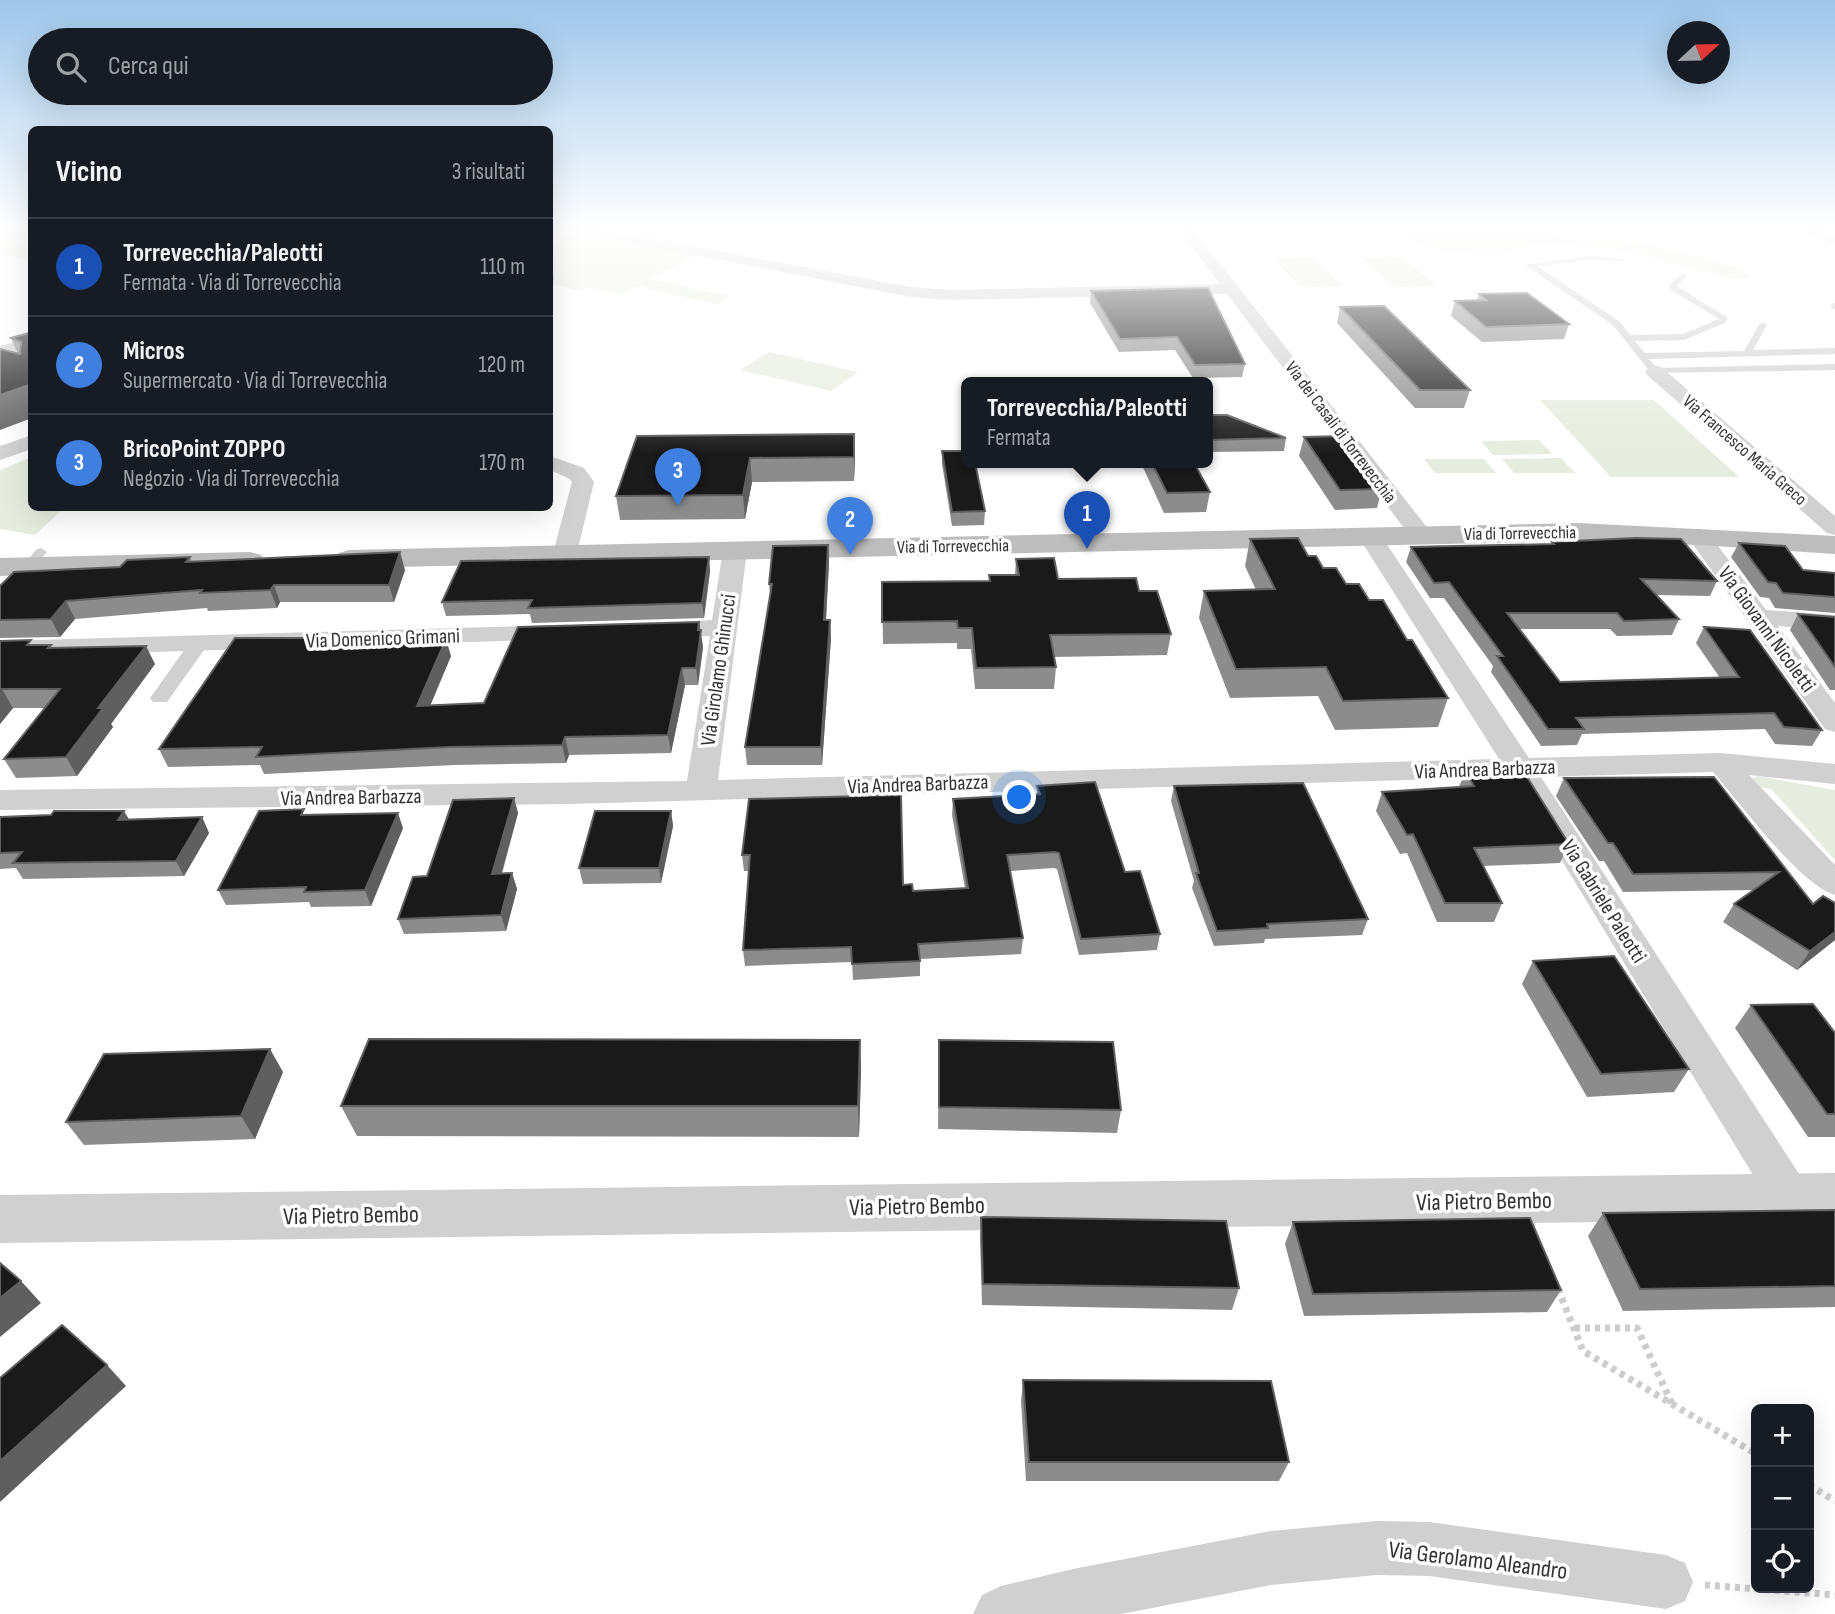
<!DOCTYPE html>
<html lang="it">
<meta charset="utf-8">
<style>
:root{--surface:#171b24;--page:#20242c;--text:#f1f3f6;--muted:#9ea1a6;--line:#363941;--accent:#e63946}
body{margin:0;font-family:"Sofia Sans Condensed",sans-serif;background:var(--page);color:var(--text)}
.controls{position:absolute;right:21px;bottom:21px;display:grid;overflow:hidden;border-radius:10px;box-shadow:0 7px 28px #0002}
.controls button{width:63px;height:63px;display:grid;place-items:center;padding:0;border:0;border-bottom:2px solid var(--line);background:var(--surface);color:var(--text);font:35px sans-serif}
.compass{position:absolute;left:1667px;top:21px;width:63px;height:63px;border-radius:50%;background:var(--surface);box-shadow:0 7px 28px #0002;rotate:68deg}
.you{position:absolute;left:1020px;top:798px;width:24px;height:24px;margin:-18px;border:5px solid #fff;border-radius:50%;background:#1a73e8;box-shadow:0 0 0 10px #1a73e833}
.badge{display:grid;place-items:center;width:46px;height:46px;border-radius:50%;background:var(--accent);color:#fff;font-size:23px;font-weight:700}
.pin{position:absolute;translate:-50% -58px;filter:drop-shadow(0 2px 4px #0008)}
.pin::after{content:'';position:absolute;top:37px;width:24px;height:21px;background:inherit;clip-path:polygon(0 0,100% 0,50% 100%)}
.popup{position:absolute;left:961px;top:377px;width:252px;height:91px;box-sizing:border-box;display:grid;place-content:center;border-radius:10px;background:var(--surface);filter:drop-shadow(0 2px 5px #0005);font-size:23px;white-space:nowrap;color:var(--muted)}
.popup b{font-size:26px;color:var(--text)}
.popup::after{content:'';position:absolute;left:50%;top:100%;margin-left:-14px;border:14px solid transparent;border-top-color:var(--surface)}
.list{margin:0;padding:0;list-style:none}
h2{display:flex;justify-content:space-between;align-items:center;height:91px;margin:0;padding:0 28px;font-size:30px}
h2 small{font-size:23px;font-weight:400;color:var(--muted)}
.list li{display:grid;grid-template-columns:46px 1fr auto;gap:21px;align-items:center;box-sizing:border-box;height:98px;padding:0 28px;border-top:2px solid var(--line)}
.list b{display:block;font-size:26px;white-space:nowrap}
.list p{margin:0;font-size:23px;white-space:nowrap;color:var(--muted)}
.list em{font-size:23px;font-style:normal;color:var(--muted)}
.icon{flex:none;width:38px;height:38px;fill:none;stroke:currentColor;stroke-width:2;stroke-linecap:round;stroke-linejoin:round}
.map{position:relative;flex:none;width:1835px;height:1614px;overflow:hidden}
.search{position:absolute;background:var(--surface);box-shadow:0 7px 28px #0002;left:28px;top:28px;width:525px;height:77px;display:flex;align-items:center;gap:18px;box-sizing:border-box;padding:0 24px;border-radius:38px;color:var(--muted);font-size:26px}
.panel{position:absolute;background:var(--surface);box-shadow:0 7px 28px #0002;left:28px;top:126px;width:525px;height:385px;border-radius:10px}
.map>svg:first-child{display:block}
</style>
<div class="map">
<svg width="1835" height="1614" viewBox="0 0 1835 1614">
<rect width="100%" height="100%" fill="#fff"/>
<!-- green -->
<g fill="#e6ecdf">
<path d="M0,228H31V262L0,253Z"/>
<path d="M1398,228H1534L1556,235L1643,242L1741,268L1750,278L1734,279L1626,251L1543,243L1497,254L1454,252L1419,245Z"/>
<path d="M571,234L596,239L604,236L696,255L648,279L731,296L716,304L638,286L621,294L586,287L579,290L550,284V243Z"/>
<path d="M1312,257L1343,286L1301,287L1272,258Z"/>
<path d="M1402,257L1437,286L1393,287L1361,258Z"/>
<path d="M769,352L858,372L831,391L740,370Z"/>
<path d="M1540,400H1654L1739,477H1611Z"/>
<path d="M1539,440L1552,454L1493,455L1481,441Z"/>
<path d="M31,457L32,508H64L35,535L0,529V470Z"/>
<path d="M1561,458L1575,473H1514L1502,459Z"/>
<path d="M1424,459H1484L1496,473H1435Z"/>
<path d="M1758,776L1835,790V860L1771,789L1749,786L1746,781Z"/>
</g>
<g fill="none" stroke-linecap="round" stroke-linejoin="round">
<!-- path-far1 -->
<g stroke="#cdcdcd" stroke-width="2.5" stroke-dasharray="2 2" stroke-linecap="butt">
<path d="M0,235L32,239"/>
<path d="M0,253L32,244"/>
</g>
<!-- path -->
<g stroke="#cdcdcd" stroke-width="7" stroke-dasharray="5 5" stroke-linecap="butt">
<path d="M1558,1289L1583,1351L1756,1454"/>
<path d="M1575,1328H1637L1672,1404"/>
<path d="M1809,1485L1835,1501"/>
<path d="M1705,1585L1835,1595"/>
</g>
<!-- service -->
<g fill="#d0d0d0" fill-rule="evenodd">
<path d="M1590,256L1625,259L1621,261L1590,260L1537,266L1619,321L1630,335L1683,334L1719,319L1669,289V285L1683,273L1687,275L1677,286L1728,318L1725,323L1684,340L1635,341L1645,353L1744,351L1759,325L1763,322L1767,325L1753,350L1835,348V354L1649,359L1657,368L1835,364V370L1651,373L1613,325L1525,265Z"/>
<path d="M1835,303V309L1831,308V304Z"/>
<path d="M41,548L47,552L33,569H25V563L37,549Z"/>
</g>
<!-- pedestrian -->
<path fill="#d0d0d0" fill-rule="evenodd" d="M199,637L209,643L167,702H153L150,698L153,694L192,639Z"/>
<!-- minor -->
<g fill="#d0d0d0" fill-rule="evenodd">
<path d="M568,228H596L911,287L951,290L1220,284L1178,228H1192L1433,535L1429,540H1413L1227,294L951,300L911,297L575,232Z"/>
<path d="M32,337V348L0,357V346Z"/>
<path d="M1654,365L1661,367L1835,516V535L1827,533L1647,375L1645,371Z"/>
<path d="M32,435V449L0,460V446Z"/>
<path d="M550,456L584,468L594,482L577,553L574,558L565,560L556,558L553,553L572,482L568,478L550,470Z"/>
<path d="M1370,529L1378,531L1529,758L1721,753L1835,764V784L1749,775L1835,865V895C1799,884 1740,803 1713,772L1541,777L1805,1183L1811,1197L1805,1211L1790,1216L1775,1211L1511,777L569,804L0,810V790L687,781L710,636L659,638L650,636L646,630L650,624L712,620L723,550L727,545L735,543L743,545L747,550L718,780L1499,759L1358,536L1362,531Z"/>
<path d="M1699,529L1707,531L1766,610L1835,615V631L1778,626L1835,703V732L1825,729L1687,536L1691,531Z"/>
<path d="M558,625L567,627L571,633L567,639L0,657V641Z"/>
<path d="M1377,1521L1429,1522L1666,1555L1685,1563L1693,1582L1685,1601L1666,1609L1429,1576L1377,1575L1271,1585L1121,1614H973L982,1595L1001,1586L1073,1569L1271,1531Z"/>
</g>
<!-- tertiary -->
<g fill="#d0d0d0" fill-rule="evenodd">
<path d="M1800,228H1823L1835,232V244L1803,232Z"/>
<path d="M1835,1173V1219L0,1243V1195Z"/>
</g>
<!-- secondary -->
<g fill="#bdbdbd" fill-rule="evenodd">
<path d="M1578,523L1835,536V554L1699,545L1578,541L349,568L339,565L334,559L339,553L349,550Z"/>
<path d="M250,552L261,555L265,561L261,567L250,570L0,576V558Z"/>
</g>
</g>
<!-- wall -->
<g fill="#8c8c8c">
<path d="M1091,291L1245,364L1242,377L1193,378L1175,350L1119,352L1090,303Z"/>
<path d="M1479,294L1569,324L1564,339L1482,342L1451,316L1455,301L1477,300Z"/>
<path d="M1340,307L1470,390L1464,408H1415L1337,323Z"/>
<path d="M32,332L0,430L18,354L11,338Z"/>
<path d="M1208,415L1286,438L1284,451L1208,452Z"/>
<path d="M637,436L855,457L854,481L752,482L745,519L620,520L616,496Z"/>
<path d="M1304,437L1382,489L1377,508L1335,510L1299,456Z"/>
<path d="M942,451L985,511L984,525L952,526L942,464Z"/>
<path d="M1141,463H1194L1210,492L1206,512L1164,513Z"/>
<path d="M1250,539L1308,556L1369,600L1407,640L1448,698L1438,727L1335,730L1318,696L1230,698L1199,618L1204,591L1256,590L1245,566Z"/>
<path d="M1552,542L1717,581L1710,596L1656,595L1679,619L1672,635L1617,636L1610,629H1519L1560,682L1720,678L1696,643L1704,627L1822,730L1812,746L1775,744L1765,729L1582,734L1577,745L1541,746L1491,672L1493,666L1444,598H1430L1406,562L1411,547L1551,544Z"/>
<path d="M1739,543L1803,570L1835,573V613L1775,608L1769,598L1760,597L1731,557Z"/>
<path d="M828,545L829,562L826,620H830L831,638L822,765H747L745,747L770,594L769,584Z"/>
<path d="M190,557L192,562L405,570L394,602H280L277,608L208,611L207,608L75,619L60,637L0,638V586L120,567Z"/>
<path d="M709,557L710,571L704,618L532,623L530,614L446,616L442,602Z"/>
<path d="M1016,559L1058,579L1139,591L1171,634L1167,655L1054,657L1056,667L1054,689H975L971,649H957V643L883,644L882,582L989,581V575H1015Z"/>
<path d="M1798,614L1835,617V690H1830L1790,630Z"/>
<path d="M699,622L703,647L698,685H685L671,753L569,755L566,763L455,765L264,774L260,765L168,767L159,749L324,638L325,642L451,656L430,705L484,703Z"/>
<path d="M0,641L34,645H51L52,648L155,664L111,724L113,727L77,776L16,778L4,759L45,708H13L0,724Z"/>
<path d="M1465,771L1569,844L1560,863L1483,866L1502,903L1494,922H1437L1407,853L1400,854L1376,811L1382,792L1459,787Z"/>
<path d="M1714,777L1835,940L1797,970L1723,922L1734,904L1753,890L1623,892L1604,861H1599L1556,796L1564,778Z"/>
<path d="M1037,786L1125,872L1160,934L1157,950L1079,955L1057,869L1054,868L1010,871L1023,938L1021,954L920,959V976L853,980L852,962L745,966L743,950L749,871H744L742,855L749,799L913,891L965,888L952,815L953,799L1037,794Z"/>
<path d="M1174,786L1368,919L1362,935L1265,939L1264,943L1214,946L1192,888L1194,881L1171,801Z"/>
<path d="M514,798L518,813L502,874L512,873L517,889L506,931L404,934L398,919L427,876Z"/>
<path d="M671,811L673,826L661,883L583,884L579,868Z"/>
<path d="M307,815L403,828L371,906L311,907L309,902L226,905L218,890Z"/>
<path d="M0,817L129,819L202,817L209,833L184,876L23,879L16,868L0,869Z"/>
<path d="M1533,961L1689,1069L1674,1092L1587,1097L1522,984Z"/>
<path d="M1751,1005L1835,1033V1137H1808L1735,1028Z"/>
<path d="M860,1040L861,1070L859,1137L357,1136L341,1106Z"/>
<path d="M939,1040L1121,1110L1117,1133L938,1129Z"/>
<path d="M283,1072L255,1139L84,1145L66,1122Z"/>
<path d="M1835,1210V1307L1623,1311L1588,1236L1603,1213Z"/>
<path d="M981,1217L1239,1288L1232,1310L982,1305L980,1239Z"/>
<path d="M1293,1222L1561,1290L1547,1312L1304,1316L1285,1244Z"/>
<path d="M1023,1380L1289,1462L1279,1481H1026L1021,1401Z"/>
</g>
<!-- shaded-wall -->
<g fill="#5f5f5f">
<path d="M550,255L554,280L550,282Z"/>
<path d="M32,384V418L0,430V395Z"/>
<path d="M854,434L855,457L854,481Z"/>
<path d="M750,458L752,482L745,519L743,495Z"/>
<path d="M828,545L829,562L825,638L824,620Z"/>
<path d="M400,552L405,570L394,602L389,585Z"/>
<path d="M709,557L710,571L704,618L702,603Z"/>
<path d="M274,585L280,602L277,608L270,590Z"/>
<path d="M66,601L75,619L60,637L51,619Z"/>
<path d="M830,620L831,638L822,765L821,747Z"/>
<path d="M699,622L703,647L698,685L696,668Z"/>
<path d="M446,639L451,656L423,723L417,706Z"/>
<path d="M146,646L155,664L111,724L113,727L77,776L66,757L98,708Z"/>
<path d="M682,668L685,685L671,753L668,735Z"/>
<path d="M2,689L13,708L0,724V691Z"/>
<path d="M565,737L569,755L566,763L562,745Z"/>
<path d="M514,798L518,813L497,889L492,874Z"/>
<path d="M124,811L133,826L118,820Z"/>
<path d="M671,811L673,826L661,883L659,868Z"/>
<path d="M398,813L403,828L371,906L365,890Z"/>
<path d="M202,817L209,833L184,876L176,861Z"/>
<path d="M512,873L517,889L506,931L501,915Z"/>
<path d="M1835,932V940L1797,970L1810,951Z"/>
<path d="M860,1040L861,1070L859,1137L858,1106Z"/>
<path d="M270,1049L283,1072L255,1139L241,1116Z"/>
<path d="M21,1281L41,1303L0,1337V1298Z"/>
<path d="M107,1365L126,1386L0,1502V1461Z"/>
</g>
<!-- building -->
<g fill="#1a1a1a" stroke="#5f5f5f" stroke-width="2">
<path d="M1208,288L1245,364L1195,365L1177,337L1120,339L1091,291Z"/>
<path d="M1527,293L1569,324L1486,327L1455,301L1486,300L1479,294Z"/>
<path d="M1384,306L1470,390H1420L1340,307Z"/>
<path d="M32,332V384L0,395V349L20,354L21,342L11,338Z"/>
<path d="M1208,415H1227L1286,438L1208,440Z"/>
<path d="M854,434V457L750,458L743,495L616,496L637,436Z"/>
<path d="M1343,436L1382,489L1340,490L1304,437Z"/>
<path d="M942,451H966V463H975L985,511L952,512Z"/>
<path d="M1152,463H1194L1210,492L1167,493Z"/>
<path d="M1298,538L1308,556H1316L1323,568H1336L1346,584H1359L1369,600H1383L1407,640H1412L1448,698L1343,701L1326,667L1236,669L1204,591L1275,589L1250,539Z"/>
<path d="M1636,538L1681,539L1717,581L1641,579L1679,619L1624,621L1617,613H1507L1560,682L1739,677L1704,627L1750,630L1822,730L1784,727L1774,713L1576,718L1584,729H1548L1497,656H1503L1449,582L1434,583L1411,547L1554,544L1552,542Z"/>
<path d="M1739,543L1785,546L1803,570L1835,573V597L1783,593L1776,583L1768,582Z"/>
<path d="M828,545L824,620H830L821,747H745L772,584H769L773,546Z"/>
<path d="M400,552L389,585H274L270,590L200,593L202,590L66,601L51,619L0,620V586L14,572L120,567L127,560L190,557L186,562Z"/>
<path d="M709,557L702,603L528,608L532,600L442,602L461,561Z"/>
<path d="M1054,558L1058,579L1136,578L1139,591H1157L1171,634L1050,635L1056,667L976,668L972,628H958L957,621L882,622V582L990,581L989,575H1019L1016,559Z"/>
<path d="M1798,614L1835,617V667Z"/>
<path d="M699,622L698,630H701L696,668H682L668,735L565,737L562,745L449,747L256,757L262,747L159,749L235,638H324L322,642L446,639L417,706L484,703L518,627Z"/>
<path d="M31,640L27,645H51L48,648L146,646L98,708H103L66,757L4,759L60,689H2L0,691V641Z"/>
<path d="M1522,769L1569,844L1474,848L1502,903H1445L1413,834L1407,835L1382,792L1474,786L1465,771Z"/>
<path d="M1714,777L1813,904L1823,896L1835,903V932L1810,951L1734,904L1779,872L1633,874L1613,843H1608L1564,778Z"/>
<path d="M1095,782L1125,872L1140,871L1160,934L1081,939L1059,853L1055,852L1007,855L1023,938L918,944L920,961L852,964L851,947L743,950L750,855H742L749,799L901,795L903,885L912,884L913,891L968,888L953,799L1040,794L1037,786Z"/>
<path d="M1303,783L1368,919L1267,924L1268,928L1217,931L1196,873H1199L1174,786Z"/>
<path d="M514,798L492,874L512,873L501,915L398,919L413,877L427,876L453,800Z"/>
<path d="M304,809L301,815L398,813L365,890L304,892L306,887L218,890L259,811Z"/>
<path d="M54,811H124L118,820L202,817L176,861L13,863L22,852L0,853V817L51,815Z"/>
<path d="M595,811H671L659,868H579Z"/>
<path d="M1614,956L1689,1069L1601,1074L1533,961Z"/>
<path d="M1813,1004L1835,1033V1114H1827L1751,1005Z"/>
<path d="M369,1039L860,1040L858,1106H341Z"/>
<path d="M939,1040L1113,1042L1121,1110L939,1107Z"/>
<path d="M270,1049L241,1116L66,1122L104,1054Z"/>
<path d="M1835,1210V1286L1640,1289L1603,1213Z"/>
<path d="M981,1217L1226,1221L1239,1288L983,1284Z"/>
<path d="M1530,1218L1561,1290L1313,1294L1293,1222Z"/>
<path d="M0,1263L21,1281L0,1298Z"/>
<path d="M62,1325L107,1365L0,1461V1378Z"/>
<path d="M1023,1380L1271,1381L1289,1462H1029Z"/>
</g>
<!-- sky -->
<linearGradient id="sky" x2="0" y2="1"><stop stop-color="#9ec6ea"/><stop offset="0.5" stop-color="#fff"/><stop offset="1" stop-color="#fff" stop-opacity="0"/></linearGradient>
<rect width="1835" height="454" fill="url(#sky)"/>
<g text-anchor="middle" stroke-width="7" stroke-linejoin="round" paint-order="stroke">
<!-- far-street labels -->
<g font-size="18" fill="#333" stroke="#fff">
<text transform="translate(1341 432) rotate(53)" y="6">Via dei Casali di Torrevecchia</text>
<text transform="translate(1745 450) rotate(41)" y="6">Via Francesco Maria Greco</text>
<text transform="translate(1520 533) rotate(-1)" y="6">Via di Torrevecchia</text>
<text transform="translate(953 546) rotate(-1)" y="6">Via di Torrevecchia</text>
</g>
<!-- street labels -->
<g font-size="21" fill="#333" stroke="#fff">
<text transform="translate(1767 629) rotate(54)" y="7">Via Giovanni Nicoletti</text>
<text transform="translate(383 638) rotate(-2)" y="7">Via Domenico Grimani</text>
<text transform="translate(718 670) rotate(-82)" y="7">Via Girolamo Ghinucci</text>
<text transform="translate(1485 769) rotate(-2)" y="7">Via Andrea Barbazza</text>
<text transform="translate(918 784) rotate(-2)" y="7">Via Andrea Barbazza</text>
<text transform="translate(351 797) rotate(-1)" y="7">Via Andrea Barbazza</text>
<text transform="translate(1604 901) rotate(58)" y="7">Via Gabriele Paleotti</text>
</g>
<!-- near-street labels -->
<g font-size="24" fill="#333" stroke="#fff">
<text transform="translate(1484 1201) rotate(-1)" y="8">Via Pietro Bembo</text>
<text transform="translate(917 1206) rotate(-1)" y="8">Via Pietro Bembo</text>
<text transform="translate(351 1215) rotate(-1)" y="8">Via Pietro Bembo</text>
<text transform="translate(1478 1560) rotate(7)" y="8">Via Gerolamo Aleandro</text>
</g>
</g>
</svg>
<div class="controls">
<button>+</button>
<button>−</button>
<button><svg class="icon" aria-label="locate" viewBox="0 0 24 24"><circle cx="12" cy="12" r="6"/><path d="M12 2v4M12 18v4M2 12h4M18 12h4"/></svg></button>
</div>
<svg class="compass" viewBox="-18 -18 36 36"><path d="M0-13l5 13h-10z" fill="#e53935"/><path d="M0 13l5-13h-10z" fill="#9ea1a6"/></svg>
<div class="you"></div>
<div class="pin badge" style="left:1087px;top:549px;background:#1a4fb4">1</div>
<div class="popup"><b>Torrevecchia/Paleotti</b>Fermata</div>
<div class="pin badge" style="left:850px;top:555px;background:#3f7fe0">2</div>
<div class="pin badge" style="left:678px;top:506px;background:#3f7fe0">3</div>
<div class="search"><svg class="icon" aria-label="search" viewBox="0 0 24 24"><circle cx="10" cy="10" r="6"/><path d="M15 15l6 6"/></svg>Cerca qui</div>
<section class="panel">
<h2>Vicino<small>3 risultati</small></h2>
<ul class="list">
<li><span class="badge" style="background:#1a4fb4">1</span><div><b>Torrevecchia/Paleotti</b><p>Fermata · Via di Torrevecchia</p></div><em>110 m</em></li>
<li><span class="badge" style="background:#3f7fe0">2</span><div><b>Micros</b><p>Supermercato · Via di Torrevecchia</p></div><em>120 m</em></li>
<li><span class="badge" style="background:#3f7fe0">3</span><div><b>BricoPoint ZOPPO</b><p>Negozio · Via di Torrevecchia</p></div><em>170 m</em></li>
</ul>
</section>
</div>
